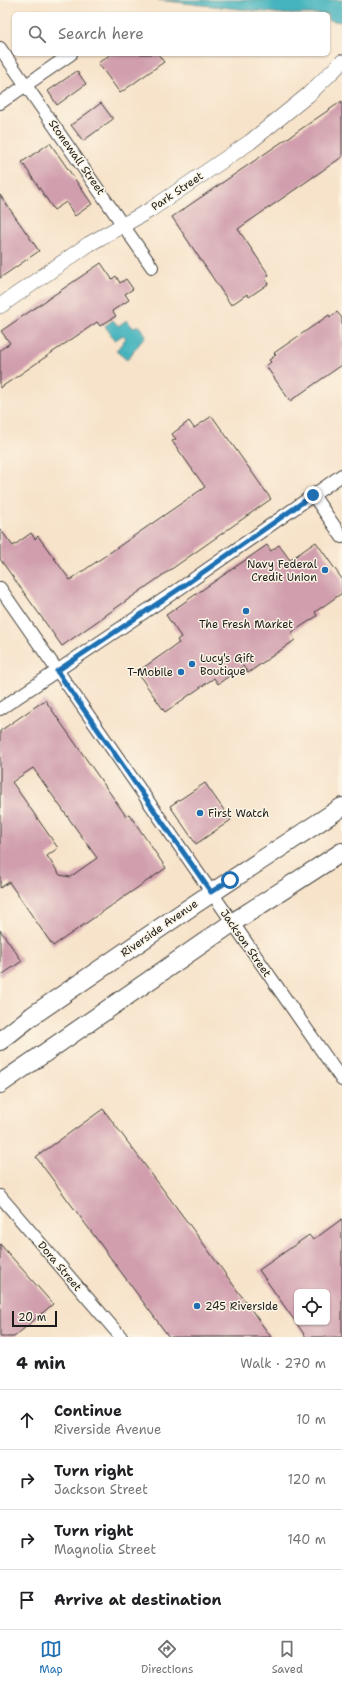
<!DOCTYPE html>
<meta charset="utf-8">
<style>
:root{--surface:#fff;--page:#f6f6f6;--text:#202124;--muted:#757577;--line:#e0e0e0;--accent:#1f6fb2}
body{margin:0;font-family:"Shantell Sans",sans-serif;background:var(--page);color:var(--text)}
.controls{position:absolute;right:12px;bottom:12px;display:grid;overflow:hidden;border-radius:6px;box-shadow:0 1px 3px #0004}
.controls button{width:36px;height:36px;display:grid;place-items:center;padding:0;border:0;border-bottom:1px solid var(--line);background:var(--surface);color:var(--text);font:20px sans-serif}
.scale{position:absolute;left:12px;bottom:10px;width:45px;box-sizing:border-box;padding-left:4px;border:2px solid #1c1c1c;border-top:0;font-size:11px;line-height:14px;white-space:nowrap;color:#1c1c1c;-webkit-text-stroke:3px #fcf5e5;paint-order:stroke}
.stop{position:absolute;width:12px;height:12px;margin:-9px;border:3px solid #1f6fb2;border-radius:50%;background:#fff}
.stop.end{background:#1f6fb2;border-color:#fff;box-shadow:0 1px 4px #0008}
.list{margin:0;padding:0;list-style:none}
h2{display:flex;justify-content:space-between;align-items:center;height:52px;margin:0;padding:0 16px;font-size:17px}
h2 small{font-size:13px;font-weight:400;color:var(--muted)}
.list li{display:grid;grid-template-columns:26px 1fr auto;gap:12px;align-items:center;box-sizing:border-box;height:60px;padding:0 16px;border-top:1px solid var(--line)}
.list b{display:block;font-size:15px;white-space:nowrap}
.list p{margin:0;font-size:13px;white-space:nowrap;color:var(--muted)}
.list em{font-size:13px;font-style:normal;color:var(--muted)}
.icon{flex:none;width:22px;height:22px;fill:none;stroke:currentColor;stroke-width:2;stroke-linecap:round;stroke-linejoin:round}
.map{position:relative;flex:none;width:342px;height:1337px;overflow:hidden}
.search{position:absolute;background:var(--surface);box-shadow:0 1px 3px #0004;left:12px;right:12px;top:12px;height:44px;display:flex;align-items:center;gap:10px;box-sizing:border-box;padding:0 14px;border-radius:6px;color:var(--muted);font-size:15px}
.sheet{height:292px;background:var(--surface)}
nav{display:flex;justify-content:space-around;align-items:center;box-sizing:border-box;height:56px;border-top:1px solid var(--line);background:var(--surface);font-size:11px;color:var(--muted)}
nav a{display:grid;justify-items:center;gap:2px}
nav .on{color:var(--accent)}
.map>svg:first-child{display:block}
</style>
<div class="map">
<svg width="342" height="1337" viewBox="0 0 342 1337">
<rect width="100%" height="100%" fill="#fcf5e5"/>
<filter id="ink" filterUnits="userSpaceOnUse"><feTurbulence type="fractalNoise" baseFrequency=".025" numOctaves="2"/><feDisplacementMap in="SourceGraphic" scale="8" xChannelSelector="R" yChannelSelector="G"/><feConvolveMatrix kernelMatrix="1 2 1 2 8 2 1 2 1" color-interpolation-filters="sRGB"/></filter>
<filter id="wash" filterUnits="userSpaceOnUse"><feTurbulence type="fractalNoise" baseFrequency=".012" numOctaves="4" result="noise"/><feDisplacementMap in="SourceGraphic" scale="16" xChannelSelector="R" yChannelSelector="G"/><feGaussianBlur stdDeviation="0.9" result="paint"/><feColorMatrix in="noise" values="0 0 0 0 0 0 0 0 0 0 0 0 0 0 0 0 0 1.4 0 .05"/><feComposite in="paint" operator="in"/></filter>
<g filter="url(#wash)">
<rect width="100%" height="100%" fill="#f7e3ca"/>
<!-- water -->
<g fill="#44b4be" stroke="#30686d">
<path d="M158,0H342V22L328,20V14H284Z"/>
<path d="M113,320L118,326L127,320L133,328L138,325L146,335L127,360L116,351L126,338L123,335L115,340L105,326Z"/>
</g>
<g id="blocks">
<!-- building -->
<g fill="#d09ead" fill-rule="evenodd">
<path d="M111,54H158L164,62L120,93L98,63Z"/>
<path d="M77,71L86,84L57,105L48,91Z"/>
<path d="M342,101V157L238,229L269,275L265,278L268,284L249,297L247,294L231,305L172,217Z"/>
<path d="M101,103L113,119L83,141L71,125Z"/>
<path d="M50,143L92,204L75,216L66,202L54,210L22,162Z"/>
<path d="M0,195L39,251L0,278Z"/>
<path d="M101,263L112,279L116,276L120,283L126,279L133,289L125,294L129,300L112,311L116,316L100,326L97,322L0,388V350L10,343L1,331Z"/>
<path d="M337,312L342,318V365L290,401L266,366L271,362L269,360L276,355L274,353L329,315L330,317Z"/>
<path d="M212,416L271,499L62,646L0,559V529L13,546L31,533L35,539L38,536L70,580L205,487L172,441L176,439L172,434L189,421L194,428Z"/>
<path d="M316,542L342,579V593L315,612L317,616L291,633L295,640L248,673L243,666L218,684L214,678L165,712L137,672L179,643L177,640L181,637L166,615L267,545L271,551L279,545L290,560Z"/>
<path d="M45,700L126,816L129,814L166,868L53,946L9,882L0,888V731ZM33,768L97,858L70,877L60,875L47,856L58,848L12,782Z"/>
<path d="M205,783L231,820L196,844L170,806Z"/>
<path d="M0,930L22,961L0,976Z"/>
<path d="M103,1109L200,1239L271,1337H169L36,1157Z"/>
<path d="M342,1219V1337H306L259,1270L309,1235L313,1240ZM297,1292H327V1322H297Z"/>
<path d="M0,1244L53,1304L14,1337H0Z"/>
</g>
</g>
</g>
<g filter="url(#ink)">
<use href="#blocks" fill-opacity="0" stroke="#3d3a36" stroke-width="1"/>
<g fill="none" stroke-linecap="round" stroke-linejoin="round">
<!-- minor casing -->
<g stroke="#3d3a36" stroke-width="14">
<g id="minor">
<path d="M0,48L152,267"/>
<path d="M0,103L71,54"/>
<path d="M313,495L342,537"/>
<path d="M0,588L342,1080"/>
<path d="M0,709L182,587L342,475"/>
<path d="M0,1196L121,1337"/>
</g>
</g>
<!-- tertiary casing -->
<g stroke="#3d3a36" stroke-width="16">
<path id="tertiary" d="M0,306L89,244L150,210L250,142L308,95L342,62"/>
</g>
<!-- primary casing -->
<g stroke="#3d3a36" stroke-width="20">
<g id="primary">
<path d="M0,1041L32,1016L192,906L342,807"/>
<path d="M0,1084L232,923L342,852"/>
</g>
</g>
<!-- minor -->
<use href="#minor" stroke="#fff" stroke-width="12"/>
<!-- tertiary -->
<use href="#tertiary" stroke="#fff" stroke-width="15"/>
<!-- primary -->
<use href="#primary" stroke="#fff" stroke-width="18"/>
</g>
</g>
<g fill="none" stroke-linecap="round" stroke-linejoin="round" filter="url(#ink)">
<!-- route -->
<path stroke="#1f6fb2" stroke-width="5" d="M230,880L211,892L57,671L182,587L313,495"/>
</g>
<!-- markers -->
<g fill="#1f6fb2" stroke="#fcf5e5" stroke-width="1.5">
<circle cx="325" cy="570" r="4"/>
<circle cx="246" cy="611" r="4"/>
<circle cx="192" cy="664" r="4"/>
<circle cx="181" cy="672" r="4"/>
<circle cx="200" cy="813" r="4"/>
<circle cx="197" cy="1306" r="4"/>
</g>
<g text-anchor="middle" stroke-width="3" stroke-linejoin="round" paint-order="stroke">
<!-- street labels -->
<g font-size="11" fill="#1c1c1c" stroke="#fcf5e5">
<text transform="translate(77 157) rotate(55)" y="4">Stonewall Street</text>
<text transform="translate(177 191) rotate(-34)" y="4">Park Street</text>
<text transform="translate(159 928) rotate(-35)" y="4">Riverside Avenue</text>
<text transform="translate(246 943) rotate(55)" y="4">Jackson Street</text>
<text transform="translate(60 1266) rotate(50)" y="4">Dora Street</text>
</g>
<!-- poi labels -->
<g font-size="11" fill="#1c1c1c" stroke="#fcf5e5" text-anchor="start">
<text x="317" y="568" text-anchor="end">Navy Federal<tspan x="317" dy="13">Credit Union</tspan></text>
<text x="246" y="628" text-anchor="middle">The Fresh Market</text>
<text x="200" y="662">Lucy's Gift<tspan x="200" dy="13">Boutique</tspan></text>
<text x="173" y="676" text-anchor="end">T-Mobile</text>
<text x="208" y="817">First Watch</text>
<text x="205" y="1310">245 Riverside</text>
</g>
</g>
</svg>
<div class="controls">
<button><svg class="icon" aria-label="locate" viewBox="0 0 24 24"><circle cx="12" cy="12" r="6"/><path d="M12 2v4M12 18v4M2 12h4M18 12h4"/></svg></button>
</div>
<div class="scale">20 m</div>
<div class="stop" style="left:230px;top:880px"></div>
<div class="stop end" style="left:313px;top:495px"></div>
<div class="search"><svg class="icon" aria-label="search" viewBox="0 0 24 24"><circle cx="10" cy="10" r="6"/><path d="M15 15l6 6"/></svg>Search here</div>
</div>
<section class="sheet">
<h2>4 min<small>Walk · 270 m</small></h2>
<ul class="list">
<li><svg class="icon" aria-label="ahead" viewBox="0 0 24 24"><path d="M12 20V5M6 11l6-6 6 6"/></svg><div><b>Continue</b><p>Riverside Avenue</p></div><em>10 m</em></li>
<li><svg class="icon" aria-label="right" viewBox="0 0 24 24"><path d="M7 20v-9h11M14 6l5 5-5 5"/></svg><div><b>Turn right</b><p>Jackson Street</p></div><em>120 m</em></li>
<li><svg class="icon" aria-label="right" viewBox="0 0 24 24"><path d="M7 20v-9h11M14 6l5 5-5 5"/></svg><div><b>Turn right</b><p>Magnolia Street</p></div><em>140 m</em></li>
<li><svg class="icon" aria-label="arrive" viewBox="0 0 24 24"><path d="M6 21V4h12l-3 4 3 4H6"/></svg><div><b>Arrive at destination</b></div></li>
</ul>
</section>
<nav>
<a class="on"><svg class="icon" aria-label="map" viewBox="0 0 24 24"><path d="M3 6l6-2 6 2 6-2v14l-6 2-6-2-6 2zM9 4v14M15 6v14"/></svg>Map</a>
<a><svg class="icon" aria-label="directions" viewBox="0 0 24 24"><path d="M12 3l9 9-9 9-9-9zM9 14v-3h6M13 9l2 2-2 2"/></svg>Directions</a>
<a><svg class="icon" aria-label="saved" viewBox="0 0 24 24"><path d="M7 4h10v16l-5-4-5 4z"/></svg>Saved</a>
</nav>
